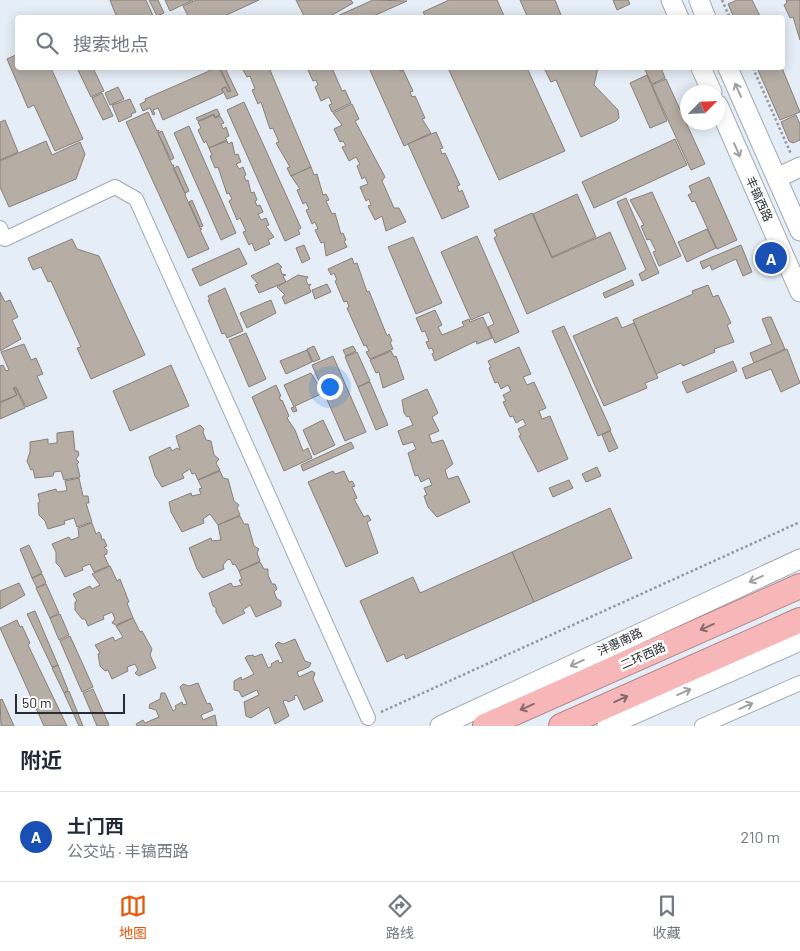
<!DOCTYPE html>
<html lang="zh">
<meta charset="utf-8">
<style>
:root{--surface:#fff;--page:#f2f2f3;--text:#1f2937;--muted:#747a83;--line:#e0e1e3;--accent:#ea580c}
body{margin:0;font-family:Barlow,"Noto Sans SC",sans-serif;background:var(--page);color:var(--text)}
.compass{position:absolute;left:680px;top:85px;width:45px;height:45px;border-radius:50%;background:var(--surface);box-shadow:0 2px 12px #0003;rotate:66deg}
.scale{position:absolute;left:15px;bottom:12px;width:110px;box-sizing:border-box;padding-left:5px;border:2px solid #282b2f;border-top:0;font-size:14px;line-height:18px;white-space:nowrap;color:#282b2f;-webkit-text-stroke:4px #fff;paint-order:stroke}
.you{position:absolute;left:329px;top:386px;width:18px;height:18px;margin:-12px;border:4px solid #fff;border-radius:50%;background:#1a73e8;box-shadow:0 0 0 8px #1a73e833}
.badge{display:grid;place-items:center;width:32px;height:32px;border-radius:50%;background:var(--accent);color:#fff;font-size:16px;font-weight:700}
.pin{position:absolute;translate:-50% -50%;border:2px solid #fff;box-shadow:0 1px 5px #0006}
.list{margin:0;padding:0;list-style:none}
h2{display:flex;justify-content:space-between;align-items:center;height:65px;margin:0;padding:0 20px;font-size:21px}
h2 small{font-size:16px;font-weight:400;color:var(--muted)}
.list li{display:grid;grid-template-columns:32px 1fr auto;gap:15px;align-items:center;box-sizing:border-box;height:90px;padding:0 20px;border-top:1px solid var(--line)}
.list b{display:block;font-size:19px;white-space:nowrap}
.list p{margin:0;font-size:16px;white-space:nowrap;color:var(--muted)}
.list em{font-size:16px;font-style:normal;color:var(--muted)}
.icon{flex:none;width:28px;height:28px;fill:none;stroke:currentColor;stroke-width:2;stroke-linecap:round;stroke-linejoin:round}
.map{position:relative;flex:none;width:800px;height:726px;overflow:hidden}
.search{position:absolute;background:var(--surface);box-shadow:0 2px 12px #0003;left:15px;right:15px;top:15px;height:55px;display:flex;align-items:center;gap:12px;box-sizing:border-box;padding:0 18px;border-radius:5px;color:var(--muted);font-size:19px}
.sheet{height:155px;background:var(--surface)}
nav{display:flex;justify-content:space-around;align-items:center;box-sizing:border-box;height:70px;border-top:1px solid var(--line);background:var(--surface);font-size:14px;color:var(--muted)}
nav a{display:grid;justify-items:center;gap:2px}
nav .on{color:var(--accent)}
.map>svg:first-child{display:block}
</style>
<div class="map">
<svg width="800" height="726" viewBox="0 0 800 726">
<rect width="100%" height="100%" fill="#e5edf7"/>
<!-- building -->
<g fill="#b6ada5" stroke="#887f78">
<path d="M110,0H146L154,18H117Z"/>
<path d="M149,0H158L164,13L157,16Z"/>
<path d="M165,0H193L170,11Z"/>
<path d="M196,0H259L220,18H189L183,6Z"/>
<path d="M296,0H351L353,3L327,18H305Z"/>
<path d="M373,0L407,1L369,18H333Z"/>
<path d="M449,0H497L505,18H426L423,12Z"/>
<path d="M520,0H555L561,15L558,18H528Z"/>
<path d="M613,0H628L630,4L617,10Z"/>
<path d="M737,0H752L760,16L734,18L728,4Z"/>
<path d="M786,0H800V40L793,17L790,18L784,5L787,3Z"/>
<path d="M18,54V68H51L83,139L55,151L34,105L28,108L7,59Z"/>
<path d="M77,68H93L104,91L91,97Z"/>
<path d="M216,68H219L230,90L228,91L226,87L221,89L223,93L163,120L158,108L153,110L155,114L153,115L150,108L143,111L140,104L146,101L145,99Z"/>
<path d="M220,68H225L238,95L227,99L222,89L225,87L228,92L231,91Z"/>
<path d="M247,68H267L270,70L311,167L291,176L287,168L290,167L276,143L279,142L273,128L270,129L261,102L258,104L252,90L255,89L250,76L247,77L243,70Z"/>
<path d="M307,68H332L342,91L345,90L351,103L332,112L329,105L332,104L329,97L321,101L315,87L318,85L316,80L313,81Z"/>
<path d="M369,68H398L400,71L403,70L413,91L410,92L412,97L415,96L425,118L422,119L431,133L404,146Z"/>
<path d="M448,68H527L565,151L499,180Z"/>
<path d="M544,68H598L594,85L618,110L619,118L616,121L581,137L556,80L551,82Z"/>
<path d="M644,68H661L665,78L652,84Z"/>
<path d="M757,68H782L800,112L780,120Z"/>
<path d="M647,75L667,121L650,128L630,83Z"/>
<path d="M666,79L705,164L691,170L652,85Z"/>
<path d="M118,87L124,99L110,105L105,93Z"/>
<path d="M102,93L113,116L103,120L92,98Z"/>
<path d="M130,99L136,112L131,114L132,116L119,122L112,105Z"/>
<path d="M244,102L301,228L298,230L300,234L285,241L227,110Z"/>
<path d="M352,104L359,119L355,121L385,177L382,181L394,208H399L406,222L386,231L382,216L375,220L368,206L371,205L369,199L366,201L360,187L368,184L365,177L362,179L357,166L360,164L356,157L349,161L342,147L346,146L343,141L340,142L334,129L342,125L333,113Z"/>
<path d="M217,109L220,115L215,117L214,114L198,121L196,118Z"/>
<path d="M148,112L157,131L159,130L158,133L172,165H174L173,168L185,193L186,192L185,195L200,228L202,229L200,230L209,249L188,258L126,122Z"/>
<path d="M213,115L215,118L220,116L224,123L221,124L223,129L226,127L229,136L225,138L227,140L209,148L206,141L204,143L198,130L201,128L198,122Z"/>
<path d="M796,115L800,124V140L793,143L789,141L781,122Z"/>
<path d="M5,120L18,152L0,160V122Z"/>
<path d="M189,126L236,233L221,240L174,133Z"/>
<path d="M162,131L174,158L171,160L158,133Z"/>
<path d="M436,132L443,148L440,149L442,154L445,153L460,185L457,186L459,192L462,190L469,207L442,219L408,144Z"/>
<path d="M675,139L687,165L594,208L582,182Z"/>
<path d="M46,141L52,155L80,142L85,154L76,179L9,207L0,187V161Z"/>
<path d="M227,141L228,144L232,142L235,155L238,154L241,162L236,164L239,169L243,167L246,175L244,176L246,181L248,180L251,193L254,192L257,200L255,201L257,206L260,205L263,212L258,214L261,220L266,218L269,225L266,226L274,237L268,240L270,244L255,251L252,243L249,245L243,232L246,231L240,218L237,220L229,201L232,199L229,193L227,194L218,167L215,168L210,156L212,155L209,148Z"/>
<path d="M178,166L189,191L185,193L174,168Z"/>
<path d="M311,167L314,175L317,174L323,195L326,194L329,200L326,201L332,214L335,213L341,234L343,233L346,240L344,241L347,247L326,256L324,242L321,243L315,230L318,229L315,222L312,224L306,210L309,209L306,202L303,204L297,190L300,189L291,176Z"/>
<path d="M709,177L737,240L717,249L695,201L692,202L688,195L692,193L689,186Z"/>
<path d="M652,192L681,256L659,266L653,252L656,251L650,239L647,240L641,226L644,225L630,200Z"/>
<path d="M577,194L596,237L552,257L533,214Z"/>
<path d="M626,198L659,273L642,281L639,274L646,270L617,202Z"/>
<path d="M192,200L203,226L200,227L189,202Z"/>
<path d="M532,213L552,258L610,232L626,269L527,314L494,238L497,236L494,230Z"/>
<path d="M707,229L716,248L687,262L678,242Z"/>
<path d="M477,236L519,332L495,343L488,327L494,324L489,312L471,320L441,252Z"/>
<path d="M413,237L442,303L416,314L388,247Z"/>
<path d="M72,239L77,249L99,256L145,355L91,379L77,348L81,347L51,281L48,282L41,267L33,270L28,258Z"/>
<path d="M304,245L310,259L302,263L296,248Z"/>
<path d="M741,245L752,272L743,276L736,259L712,270L710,265L703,269L700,262Z"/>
<path d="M239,248L247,264L200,286L192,269Z"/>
<path d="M352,258L354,264L357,263L367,292L369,291L387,336L389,334L392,341L390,342L393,349L370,359L366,352L369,351L366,345L364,346L347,308L349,307L347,301L344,302L335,281L337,280L334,273L331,275L328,269Z"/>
<path d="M278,263L282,267L280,268L282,274L286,275L283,276L286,282L259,293L255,285L258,284L251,276Z"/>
<path d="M298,275L308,277L306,280L308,285L311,284L309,287L311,292L285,304L282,297L285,295L277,287Z"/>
<path d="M632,280L634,285L605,298L603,293Z"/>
<path d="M327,284L331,292L315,299L312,290Z"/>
<path d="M708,285L713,297L718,295L731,323L727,325L734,342L714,349L715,352L683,366L681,363L656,374L633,320L693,294L692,291Z"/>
<path d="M225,288L243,331L227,338L225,333L222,334L208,300H210L208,296Z"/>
<path d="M0,292L5,302L10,300L18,317L12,320L21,339L0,351Z"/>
<path d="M271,300L276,313L247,328L240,313Z"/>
<path d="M435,310L442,325L438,327L442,335L464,326L462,322L469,319L470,322L483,317L492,338L477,344L476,341L435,361L432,354L434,353L432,348L429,349L426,342L429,341L425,331L422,332L416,318Z"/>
<path d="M617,317L622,328L634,323L658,378L645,383L647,388L604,406L573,336Z"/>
<path d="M768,317H771L785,349L754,363L750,353L772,344L762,319Z"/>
<path d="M564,326L611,430L598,436L552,331Z"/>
<path d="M246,333L266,379L249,387L229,340Z"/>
<path d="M24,344L31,360L36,358L43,374L37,376L47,398L26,407L16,387L13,388L17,395L0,402V366L3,365L6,371L9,370L1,352Z"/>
<path d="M314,346L320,359L313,362L307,349Z"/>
<path d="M353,346L356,351L346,356L343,350Z"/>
<path d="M519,347L531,374L523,377L527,385L534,382L546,408L539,411L542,419L550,416L568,459L538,472L519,436L521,435L518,429L526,425L523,419L516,423L513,416L510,417L503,402L506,401L503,395L511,391L508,385L501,389L498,382L495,383L489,368L491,367L488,361Z"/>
<path d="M787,349L800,383L781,392L771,369L746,379L742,368Z"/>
<path d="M307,350L312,362L286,374L280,361Z"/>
<path d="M391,351L394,357L396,356L404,379L383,388L379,372L376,373L370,360Z"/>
<path d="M357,352L370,381L358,387L345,357Z"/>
<path d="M333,356L366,432L345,441L312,365Z"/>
<path d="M733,361L737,371L687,393L682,382Z"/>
<path d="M171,365L189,406L130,431L113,391Z"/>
<path d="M311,373L323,393L295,406L297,411L293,412L291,408L294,407L284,385Z"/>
<path d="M370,382L388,425L376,430L358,387Z"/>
<path d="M276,385L281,396L279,397L281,401L282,400L289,416L287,418L295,430L303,451L308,448L312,458L284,471L252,397Z"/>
<path d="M14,388H16L25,408L0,419V403L17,395Z"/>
<path d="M427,389L438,413L432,417L439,431L429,435L432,443L443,440L453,464L445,470L448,479L458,476L470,502L437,517L428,507L424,496L427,495L424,488L432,485L429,478L421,482L418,475L415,476L408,453L416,449L413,442L403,445L398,431L413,425L409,416L407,417L404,413L402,400Z"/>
<path d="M323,420L335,445L314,455L303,430Z"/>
<path d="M200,425L204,429L203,432L206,440L211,441L214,455L219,459L216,463L220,470L198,480L195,473L192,474L190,469L182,474L184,478L162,487L155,476L149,457L170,447L172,451L177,448L180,450L176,436Z"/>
<path d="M73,431L75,451H78L79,455L76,459L79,462L77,464L80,477L64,480L61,471L54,472L53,476L35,478L33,469L31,470L27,461L30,452V442L48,439V444L57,443V433Z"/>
<path d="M610,431L618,448L609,452L602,435Z"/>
<path d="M351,442L354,448L303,471L301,465Z"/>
<path d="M597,467L601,476L586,482L582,474Z"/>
<path d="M220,471L223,478L228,479L234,501L239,505L237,508L240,515L218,525L210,514L203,519L204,523L182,532L171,512L169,502L191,493L192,496L201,494L199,489L202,488L198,480Z"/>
<path d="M333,471L335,474L344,471L349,482L352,481L355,486L352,487L357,498L354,499L364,517L368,515L371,520L367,522L378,553L346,567L308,482Z"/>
<path d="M79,478L83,496H88L89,503H86L92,522L77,527L74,518L64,521L65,524L48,529L45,521L39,515L38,503L40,502L38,494L56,489L57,492L65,491L67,490L65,481Z"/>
<path d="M569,480L573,488L553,497L549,488Z"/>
<path d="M610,508L632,558L534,602L512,552Z"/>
<path d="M240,516L244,524H248L254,546L259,549L257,553L260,561L239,571L235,564L233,565L230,559L227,560L223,565L224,569L203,578L197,569L189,548L211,538L212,541L221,540L218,525Z"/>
<path d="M92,523L96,534L99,532L101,535L102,540L104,539L107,546L104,547L107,550V554L104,555L109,566L94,572L90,564L82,567L83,570L65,577L60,567L56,563V552L52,544L69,537L71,540L79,537L78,528Z"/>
<path d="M29,545L42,573L32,578L20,549Z"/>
<path d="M512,552L534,602L406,659L404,654L387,662L360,601L413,577L420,593Z"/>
<path d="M260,562L264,569H268V575L272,584H275L277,589L274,592L277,599L281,601V606L256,617L250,605L243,610L245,613L223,624L216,612V608L213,606L209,593L231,583L233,587L242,585L239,580L242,579L239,571Z"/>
<path d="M110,566L117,581L120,579L129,602L127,603L133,618L116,625L112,623L115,619L112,612L103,616L104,619L88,626L85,619H82L75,610V602L77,601L73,594L90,586L92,589L100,585L92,574Z"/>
<path d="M42,574L46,583L37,588L32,578Z"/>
<path d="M19,583L25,595L0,609V591Z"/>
<path d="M46,584L59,613L50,618L36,588Z"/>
<path d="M35,611L58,665L52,667L27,614Z"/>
<path d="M60,614L69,635L59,640L50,618Z"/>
<path d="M133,618L140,632L142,631L152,649L150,655L156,668L139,676L135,673L138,670L135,664L127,667L128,671L112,679L108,670L105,671L100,666L98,654L100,653L95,645L113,637L115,641L123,637L116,626Z"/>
<path d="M17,620L20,627L22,626L30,643L28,645L67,726H44L0,628Z"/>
<path d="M70,636L93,687L82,692L60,641Z"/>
<path d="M295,639L305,661L311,663L309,667L297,672L299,677L312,671L315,673L313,679L323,701L304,710L297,695L294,696L295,699L288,702L287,700L283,701L289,716L275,724L269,707L251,718L246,716L244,702L259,695L257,690L242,697L239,691L234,690V681L241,677L242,680L254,674L245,658L247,656L253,655L254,657L262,654L268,668L272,666L271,664L278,660L279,663L283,662L275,645L278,642L283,644Z"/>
<path d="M58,665L68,690L64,693L52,668Z"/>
<path d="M198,683L207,704L210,703L213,710L201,715L203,720L215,715L217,726H137L136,724L143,720L145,723L159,717L156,710L149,708L150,704L160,699L161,693H165L173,711L176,709L175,706L182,702L183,705L187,704L180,687L183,684L189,686Z"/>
<path d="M93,689L109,725L107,726H97L83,693Z"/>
<path d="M69,691L83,726H79L64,693Z"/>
<path d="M2,699L14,726H1L0,700Z"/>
</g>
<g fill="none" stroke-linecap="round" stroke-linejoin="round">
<!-- street casing -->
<g stroke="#a2a9b2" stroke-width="16">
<g id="street">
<path d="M0,228L5,239L115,187L136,199L368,718"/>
<path d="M702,726L800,683"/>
</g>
</g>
<!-- secondary casing -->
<g stroke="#a2a9b2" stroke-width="21">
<g id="secondary">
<path d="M671,0L679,18"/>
<path d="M699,0L706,18"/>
<path d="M701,68L712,92"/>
<path d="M728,68L800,231"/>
<path d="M718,105L800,292"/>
<path d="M777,178L800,167"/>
<path d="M440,726L800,559"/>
<path d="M607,726L800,641"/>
</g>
</g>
<!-- highway casing -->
<g stroke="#af8689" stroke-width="26">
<g id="highway">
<path d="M485,726L800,586"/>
<path d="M561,726L800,620"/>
</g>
</g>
<!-- path -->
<g stroke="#9298a0" stroke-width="2.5" stroke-dasharray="2.5 2.5" stroke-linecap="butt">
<path d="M722,0L730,18"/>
<path d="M753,68L791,154"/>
<path d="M381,712L800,522"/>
</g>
<!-- street -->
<use href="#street" stroke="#fff" stroke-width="14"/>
<!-- secondary -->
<use href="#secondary" stroke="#fff" stroke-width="19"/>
<!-- highway -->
<use href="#highway" stroke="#f7b7b9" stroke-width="24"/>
</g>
<!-- one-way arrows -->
<defs><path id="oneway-shaft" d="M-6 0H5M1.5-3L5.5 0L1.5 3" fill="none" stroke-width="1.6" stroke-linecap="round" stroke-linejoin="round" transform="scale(1.25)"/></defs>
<g stroke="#9ea0a1">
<use href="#oneway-shaft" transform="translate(738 90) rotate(-114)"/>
<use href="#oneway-shaft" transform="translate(737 150) rotate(66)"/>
<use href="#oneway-shaft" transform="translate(756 579) rotate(155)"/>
<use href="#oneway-shaft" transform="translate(577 663) rotate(155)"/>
<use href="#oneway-shaft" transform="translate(684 692) rotate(-24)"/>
<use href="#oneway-shaft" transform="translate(746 706) rotate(-24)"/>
</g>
<g stroke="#856a6d">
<use href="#oneway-shaft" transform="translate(707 627) rotate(156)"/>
<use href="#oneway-shaft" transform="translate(621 699) rotate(-24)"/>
<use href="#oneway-shaft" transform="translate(527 707) rotate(156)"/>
</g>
<g text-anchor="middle" stroke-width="5" stroke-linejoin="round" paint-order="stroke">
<!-- street labels -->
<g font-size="12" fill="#282b2f" stroke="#fff">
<text transform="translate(759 199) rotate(66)" y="4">丰镐西路</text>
<text transform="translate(620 642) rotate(-25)" y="4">沣惠南路</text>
<text transform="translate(643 656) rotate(-24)" y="4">二环西路</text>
</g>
</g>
</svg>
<svg class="compass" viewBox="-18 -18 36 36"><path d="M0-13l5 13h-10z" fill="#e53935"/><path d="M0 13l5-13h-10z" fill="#747a83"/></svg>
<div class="scale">50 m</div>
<div class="you"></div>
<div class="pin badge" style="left:771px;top:258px;background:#1a4fb4">A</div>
<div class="search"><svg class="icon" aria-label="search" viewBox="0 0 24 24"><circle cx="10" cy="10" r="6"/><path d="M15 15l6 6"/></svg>搜索地点</div>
</div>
<section class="sheet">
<h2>附近<small></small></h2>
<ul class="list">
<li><span class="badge" style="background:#1a4fb4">A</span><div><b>土门西</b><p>公交站 · 丰镐西路</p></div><em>210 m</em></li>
</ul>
</section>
<nav>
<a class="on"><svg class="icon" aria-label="map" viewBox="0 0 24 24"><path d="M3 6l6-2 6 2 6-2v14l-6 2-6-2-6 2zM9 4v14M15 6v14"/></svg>地图</a>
<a><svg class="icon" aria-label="directions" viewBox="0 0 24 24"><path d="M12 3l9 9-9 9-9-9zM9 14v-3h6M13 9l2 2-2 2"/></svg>路线</a>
<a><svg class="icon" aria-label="saved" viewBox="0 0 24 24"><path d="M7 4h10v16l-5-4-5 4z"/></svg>收藏</a>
</nav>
